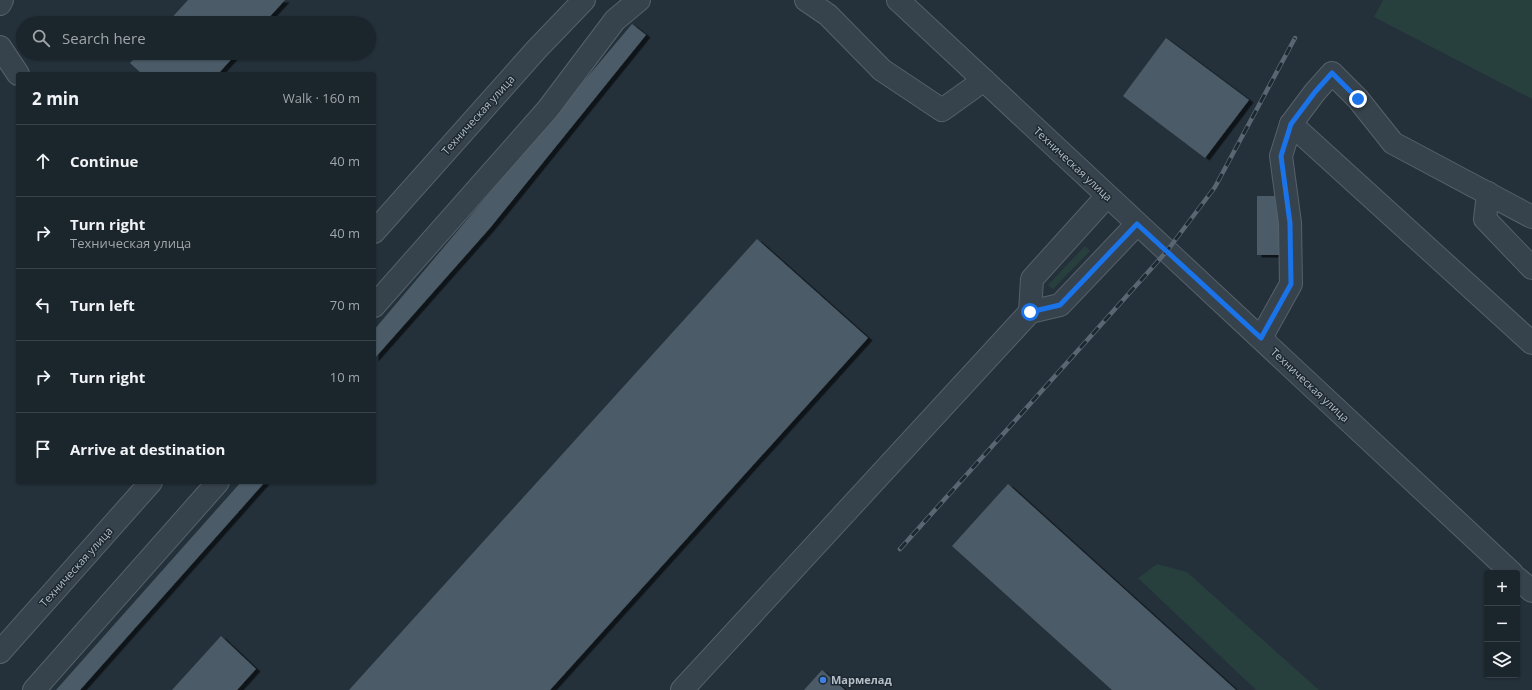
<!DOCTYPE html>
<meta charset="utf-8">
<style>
:root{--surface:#1b252c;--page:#283138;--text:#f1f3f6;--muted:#a0a5a9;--line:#394248}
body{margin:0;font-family:"Open Sans",sans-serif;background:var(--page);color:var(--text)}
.controls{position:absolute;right:12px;bottom:12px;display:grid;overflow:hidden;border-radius:4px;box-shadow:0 1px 3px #0004}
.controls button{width:36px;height:36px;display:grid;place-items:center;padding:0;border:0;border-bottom:1px solid var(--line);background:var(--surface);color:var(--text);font:20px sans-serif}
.stop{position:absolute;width:12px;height:12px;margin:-9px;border:3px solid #1a73e8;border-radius:50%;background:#fff}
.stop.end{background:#1a73e8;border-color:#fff;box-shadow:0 1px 4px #0008}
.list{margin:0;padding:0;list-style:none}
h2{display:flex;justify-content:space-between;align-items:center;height:52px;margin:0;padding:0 16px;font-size:17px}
h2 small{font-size:13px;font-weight:400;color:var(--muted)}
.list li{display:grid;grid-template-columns:26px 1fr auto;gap:12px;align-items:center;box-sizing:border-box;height:72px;padding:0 16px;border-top:1px solid var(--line)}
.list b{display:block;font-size:15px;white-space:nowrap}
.list p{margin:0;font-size:13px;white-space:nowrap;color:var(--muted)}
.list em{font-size:13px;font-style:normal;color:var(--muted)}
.icon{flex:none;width:22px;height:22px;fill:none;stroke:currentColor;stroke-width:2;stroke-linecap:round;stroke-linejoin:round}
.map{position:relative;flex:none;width:1532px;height:690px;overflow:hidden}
.search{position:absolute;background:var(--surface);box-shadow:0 1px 3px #0004;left:16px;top:16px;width:360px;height:44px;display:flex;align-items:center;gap:10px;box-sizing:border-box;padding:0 14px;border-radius:22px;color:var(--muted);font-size:15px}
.panel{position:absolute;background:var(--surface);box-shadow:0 1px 3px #0004;left:16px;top:72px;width:360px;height:412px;border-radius:4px}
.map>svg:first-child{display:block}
</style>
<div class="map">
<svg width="1532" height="690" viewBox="0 0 1532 690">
<defs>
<filter id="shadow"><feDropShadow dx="4.5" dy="2.5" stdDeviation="0" flood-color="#0009"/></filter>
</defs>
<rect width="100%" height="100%" fill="#24313b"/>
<!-- green -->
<g fill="#273f3d">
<path d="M1383,0H1532V99L1374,17Z"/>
<path d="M1085,246L1090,251L1053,289L1048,285Z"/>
<path d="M1157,564L1187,572L1319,690H1256L1138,578Z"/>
</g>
<!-- building -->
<g fill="#4c5c67" filter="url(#shadow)">
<path d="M188,0H285L264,23H167Z"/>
<path d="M632,24L646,35L490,228L374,359V330Z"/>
<path d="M1166,38L1249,100L1205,158L1123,96Z"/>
<path d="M140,53H237L218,74H142L130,63Z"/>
<rect x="1257" y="196" width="25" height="59"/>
<path d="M757,239L868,338L550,690H349Z"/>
<path d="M241,482H265L80,690H56Z"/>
<path d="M1008,484L1236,690H1112L952,546Z"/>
<path d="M221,636L256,669L237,690H172Z"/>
<path d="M822,670L845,690H804Z"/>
</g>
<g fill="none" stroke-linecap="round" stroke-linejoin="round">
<!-- minor casing -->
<g stroke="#56616a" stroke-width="24">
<g id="minor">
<path d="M806,0L828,15L882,70L942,110L984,80"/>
<path d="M898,0L1512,573"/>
<path d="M0,4L2,0"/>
<path d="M0,47L18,74"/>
<path d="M1291,124L1315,92L1332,73L1358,99L1393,143L1532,217"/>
<path d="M1488,193L1485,219L1532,268"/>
<path d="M374,232L536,50L584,0"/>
<path d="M374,306L548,109L615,20L639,0"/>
<path d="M1030,312L1032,279L1107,196"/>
<path d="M1261,338L1291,284L1290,223L1281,156L1291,124L1532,343"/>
<path d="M1517,578L1532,591"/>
<path d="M0,652L151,482"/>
<path d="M34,690L218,482"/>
<path d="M682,690L1030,312L1060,305L1137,224"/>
</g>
</g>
<!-- minor -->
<use href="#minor" stroke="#37434c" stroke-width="22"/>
<!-- rail casing -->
<g stroke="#5a6773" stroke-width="4.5">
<path id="rail" d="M900,549L1167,251L1215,187L1295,38"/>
</g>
<!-- rail -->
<use href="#rail" stroke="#1d2831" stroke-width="3" stroke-dasharray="9" stroke-linecap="butt"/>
</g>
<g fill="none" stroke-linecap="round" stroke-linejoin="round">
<!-- route -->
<path stroke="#1a73e8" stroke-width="5" d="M1030,312L1060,305L1137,224L1261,338L1291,284L1290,223L1281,156L1291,124L1315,92L1332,73L1358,99"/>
</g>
<!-- markers -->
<circle fill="#3f7fe0" stroke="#1d2831" stroke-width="1.5" cx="823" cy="680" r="4"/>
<g text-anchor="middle" stroke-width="3" stroke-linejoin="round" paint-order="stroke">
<!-- street labels -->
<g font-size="11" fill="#b3bec7" stroke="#1d2831">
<text transform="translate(478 115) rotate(-48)" y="4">Техническая улица</text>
<text transform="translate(1073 164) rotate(43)" y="4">Техническая улица</text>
<text transform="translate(1310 385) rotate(43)" y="4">Техническая улица</text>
<text transform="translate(76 567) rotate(-48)" y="4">Техническая улица</text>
</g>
<!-- poi labels -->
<g font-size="11" font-weight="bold" fill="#b3bec7" stroke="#1d2831" text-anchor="start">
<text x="831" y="684">Мармелад</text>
</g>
</g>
</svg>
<div class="controls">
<button>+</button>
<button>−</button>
<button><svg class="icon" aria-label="layers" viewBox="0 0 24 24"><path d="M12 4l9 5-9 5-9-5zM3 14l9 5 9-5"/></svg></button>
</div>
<div class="stop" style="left:1030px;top:312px"></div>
<div class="stop end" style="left:1358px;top:99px"></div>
<div class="search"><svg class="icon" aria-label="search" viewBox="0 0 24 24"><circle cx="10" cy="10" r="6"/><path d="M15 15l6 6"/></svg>Search here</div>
<section class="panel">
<h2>2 min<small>Walk · 160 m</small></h2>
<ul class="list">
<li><svg class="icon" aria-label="ahead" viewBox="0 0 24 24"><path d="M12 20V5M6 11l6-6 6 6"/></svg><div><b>Continue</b></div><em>40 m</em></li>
<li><svg class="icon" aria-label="right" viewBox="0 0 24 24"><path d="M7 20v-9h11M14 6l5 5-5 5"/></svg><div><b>Turn right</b><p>Техническая улица</p></div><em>40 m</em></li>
<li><svg class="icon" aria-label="left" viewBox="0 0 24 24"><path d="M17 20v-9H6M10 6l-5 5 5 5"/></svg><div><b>Turn left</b></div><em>70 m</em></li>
<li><svg class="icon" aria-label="right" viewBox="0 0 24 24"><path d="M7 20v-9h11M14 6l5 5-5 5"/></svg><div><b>Turn right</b></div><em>10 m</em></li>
<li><svg class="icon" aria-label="arrive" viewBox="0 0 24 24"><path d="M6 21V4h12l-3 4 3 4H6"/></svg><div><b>Arrive at destination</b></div></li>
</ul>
</section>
</div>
